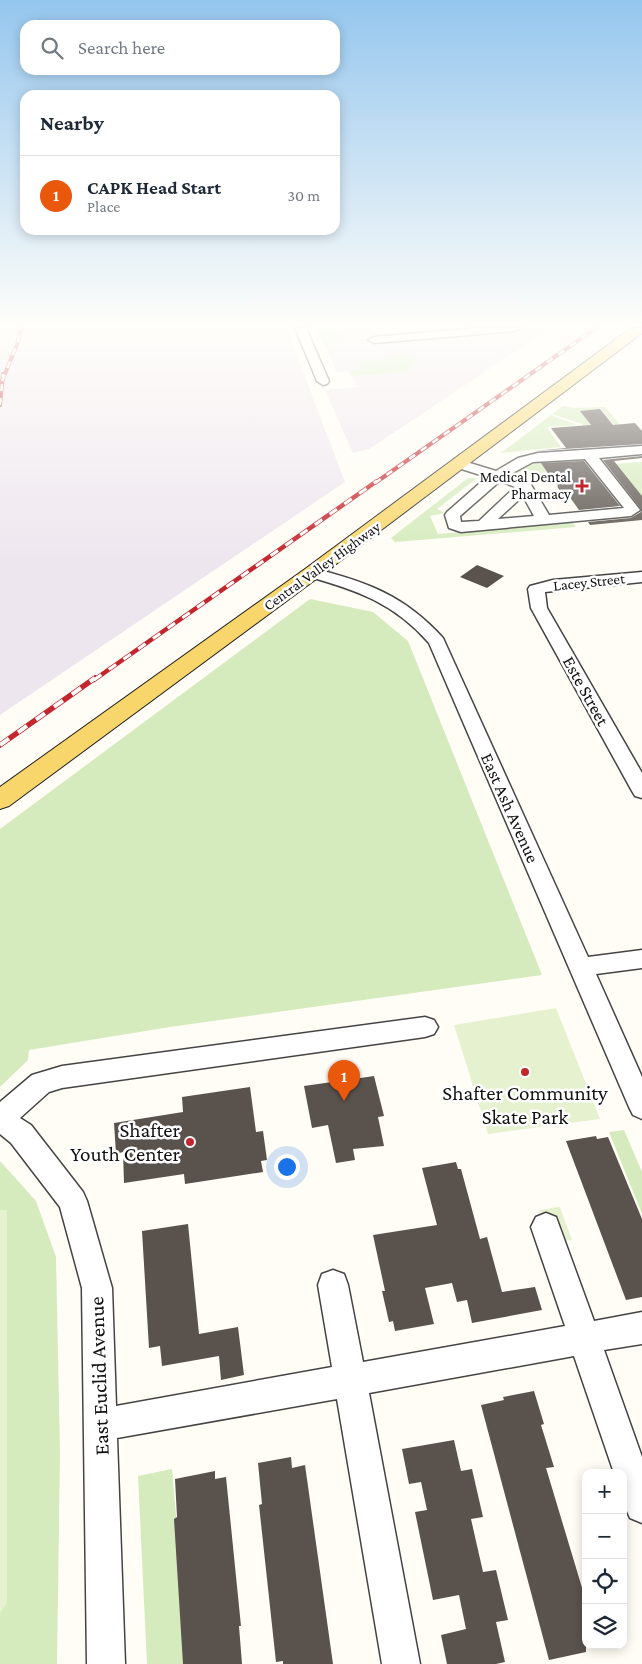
<!DOCTYPE html>
<meta charset="utf-8">
<style>
:root{--surface:#fff;--page:#f6f6f7;--text:#1f2937;--muted:#747a83;--line:#e0e1e3;--accent:#ea580c}
body{margin:0;font-family:"Crimson Pro",serif;background:var(--page);color:var(--text)}
.controls{position:absolute;right:15px;bottom:15px;display:grid;overflow:hidden;border-radius:10px;box-shadow:0 2px 12px #0003}
.controls button{width:45px;height:45px;display:grid;place-items:center;padding:0;border:0;border-bottom:1px solid var(--line);background:var(--surface);color:var(--text);font:25px sans-serif}
.you{position:absolute;left:286px;top:1166px;width:18px;height:18px;margin:-12px;border:4px solid #fff;border-radius:50%;background:#1a73e8;box-shadow:0 0 0 8px #1a73e833}
.badge{display:grid;place-items:center;width:32px;height:32px;border-radius:50%;background:var(--accent);color:#fff;font-size:16px;font-weight:700}
.pin{position:absolute;translate:-50% -41px;filter:drop-shadow(0 1px 2px #0008)}
.pin::after{content:'';position:absolute;top:26px;width:18px;height:15px;background:inherit;clip-path:polygon(0 0,100% 0,50% 100%)}
.list{margin:0;padding:0;list-style:none}
h2{display:flex;justify-content:space-between;align-items:center;height:65px;margin:0;padding:0 20px;font-size:21px}
h2 small{font-size:16px;font-weight:400;color:var(--muted)}
.list li{display:grid;grid-template-columns:32px 1fr auto;gap:15px;align-items:center;box-sizing:border-box;height:80px;padding:0 20px;border-top:1px solid var(--line)}
.list b{display:block;font-size:19px;white-space:nowrap}
.list p{margin:0;font-size:16px;white-space:nowrap;color:var(--muted)}
.list em{font-size:16px;font-style:normal;color:var(--muted)}
.icon{flex:none;width:28px;height:28px;fill:none;stroke:currentColor;stroke-width:2;stroke-linecap:round;stroke-linejoin:round}
.map{position:relative;flex:none;width:642px;height:1664px;overflow:hidden}
.search{position:absolute;background:var(--surface);box-shadow:0 2px 12px #0003;left:20px;top:20px;width:320px;height:55px;display:flex;align-items:center;gap:12px;box-sizing:border-box;padding:0 18px;border-radius:15px;color:var(--muted);font-size:19px}
.panel{position:absolute;background:var(--surface);box-shadow:0 2px 12px #0003;left:20px;top:90px;width:320px;height:145px;border-radius:15px}
.map>svg:first-child{display:block}
</style>
<div class="map">
<svg width="642" height="1664" viewBox="0 0 642 1664">
<rect width="100%" height="100%" fill="#fffdf5"/>
<!-- industrial -->
<g fill="#eee6ef">
<path d="M0,328H290L296,343H292L345,482L0,715Z"/>
<path d="M316,328H551L369,449L353,453L325,390L357,387L349,371L337,372Z"/>
</g>
<!-- green -->
<g fill="#d5ebbd">
<path d="M317,328H339L345,338L341,341L331,342L336,353H329Z"/>
<path d="M406,354L418,361L404,372L352,376L349,371L362,370L357,361L391,358V355Z"/>
<path d="M563,406L573,408L605,407L621,426H615L601,409L580,411L593,428L590,435L582,424L552,414Z"/>
<path d="M551,415L577,425L547,427L561,447L501,453Z"/>
<path d="M571,459L582,460L594,466L544,468L547,473L536,474L531,477L515,472L527,463Z"/>
<path d="M642,462V500L614,464Z"/>
<path d="M468,478H477L437,509L445,513L430,516L438,534L572,522L576,527L395,542L391,538Z"/>
<path d="M310,599L373,612L408,641L542,975L170,1027L29,1050L28,1060L0,1087V829Z"/>
<path d="M624,1130L642,1172V1214L609,1132Z"/>
<path d="M0,1161L36,1201L56,1257L60,1452L57,1664H0Z"/>
<path d="M172,1469L189,1664H147L138,1476Z"/>
</g>
<!-- pitch -->
<g fill="#e6f2cf">
<path d="M556,1008L600,1119L488,1134L454,1025Z"/>
<path d="M557,1207H560L572,1240L549,1243L539,1212L541,1210Z"/>
<path d="M0,1210H7V1603L0,1613Z"/>
</g>
<!-- building -->
<g fill="#5a524d">
<path d="M600,409L613,425L635,423L642,431V444L533,451L566,448L551,428L591,425L580,411Z"/>
<path d="M642,456V458L614,461L642,496V520L590,525L588,522L631,518L641,512V509L603,460Z"/>
<path d="M584,461L620,506L579,510L569,496H564L558,488L556,478H551L541,463Z"/>
<path d="M477,565L504,576L487,588L460,577Z"/>
<path d="M374,1076L384,1116L378,1117L384,1146L353,1149L355,1160L336,1163L328,1125L312,1128L304,1086L332,1082V1080L347,1078V1080Z"/>
<path d="M250,1087L256,1132L263,1131L267,1160L261,1161L263,1172L185,1184L184,1174L124,1183L123,1152L116,1154L114,1123L183,1112L182,1097Z"/>
<path d="M596,1136L597,1139L608,1137L642,1219V1297L626,1300L566,1141Z"/>
<path d="M456,1162L458,1169H461L480,1239L487,1237L502,1292L535,1287L542,1310L472,1323L467,1300L457,1302L452,1283L425,1288L434,1324L395,1331L393,1321L389,1322L382,1291H385L373,1235L437,1225L422,1168Z"/>
<path d="M188,1224L199,1334L238,1327L244,1375L221,1380L219,1356L162,1366L160,1346L149,1348L142,1231Z"/>
<path d="M534,1391L544,1424L541,1425L554,1467L546,1468L586,1601V1652L549,1660L481,1405L504,1400L503,1397Z"/>
<path d="M454,1440L461,1471L472,1469L483,1517L471,1519L483,1572L496,1570L508,1620L496,1622L505,1662L496,1664H447L441,1635L466,1629L459,1595L433,1600L415,1512L427,1510L421,1482L409,1484L402,1449Z"/>
<path d="M291,1457L292,1468L305,1465L333,1664H283V1661L276,1662L259,1505L262,1504L258,1463Z"/>
<path d="M215,1471V1479L226,1477L241,1626H239L242,1664H183L174,1519L177,1517L175,1479Z"/>
</g>
<g fill="none" stroke-linecap="round" stroke-linejoin="round">
<!-- minor casing -->
<g stroke="#444" stroke-width="3">
<g id="minor">
<path d="M295,328H306L329,381L327,384L323,385L317,381Z"/>
<path d="M478,328H521L515,331L374,343L368,340L374,337Z"/>
<path d="M642,446V454L599,458L640,510L631,516L461,532L449,528L445,515L447,512L487,477L455,467L453,464L455,461L460,460L496,471L518,458L538,453ZM585,459L624,508L549,515L530,483L509,475L533,462ZM500,481L515,487L479,521L461,522L460,516ZM523,496L534,516L498,519Z"/>
<path d="M312,568C367,582 404,595 443,638L588,957L642,950V968L596,974L642,1077V1119L633,1115L629,1107L429,643C394,603 357,590 306,576L304,573L306,570Z"/>
<path d="M642,572V582L545,592L547,608L642,773V798L635,796L632,791L531,608L528,589L530,586L553,580Z"/>
<path d="M425,1017L434,1020L438,1027L434,1034L425,1037L62,1088L49,1092L20,1118L31,1125L83,1192L87,1201L112,1288L116,1406L332,1367L318,1285L322,1274L333,1270L344,1274L348,1285L363,1362L565,1326L531,1227L536,1217L546,1213L556,1217L594,1321L642,1312V1344L604,1350L642,1457V1523L630,1518L623,1502V1473H614L574,1356L369,1393L420,1664H382L337,1399L117,1438L125,1664H87L82,1288L60,1207L11,1143L0,1134V1102L32,1075L62,1066Z"/>
</g>
</g>
<!-- major casing -->
<g stroke="#222" stroke-width="2">
<path id="major" d="M631,328H642V333L319,577L9,806L0,809V787L305,569Z"/>
</g>
<!-- minor -->
<use href="#minor" fill="#fff" fill-rule="evenodd"/>
<!-- major -->
<use href="#major" fill="#f9d66b" fill-rule="evenodd"/>
<!-- rail-far2 casing -->
<g stroke="#c4262e" stroke-width="4">
<g id="rail-far2">
<path d="M2,381L18,342L21,328"/>
<path d="M0,405L3,374"/>
<path d="M375,483L596,328"/>
</g>
</g>
<!-- rail-far1 casing -->
<g stroke="#c4262e" stroke-width="4.5">
<path id="rail-far1" d="M94,680L377,481"/>
</g>
<!-- rail casing -->
<g stroke="#c4262e" stroke-width="5.5">
<path id="rail" d="M0,745L95,678"/>
</g>
<!-- rail-far2 -->
<use href="#rail-far2" stroke="#fff" stroke-width="2.5" stroke-dasharray="7" stroke-linecap="butt"/>
<!-- rail-far1 -->
<use href="#rail-far1" stroke="#fff" stroke-width="3" stroke-dasharray="9" stroke-linecap="butt"/>
<!-- rail -->
<use href="#rail" stroke="#fff" stroke-width="4" stroke-dasharray="11" stroke-linecap="butt"/>
</g>
<!-- sky -->
<linearGradient id="sky" x2="0" y2="1"><stop stop-color="#95c6ee"/><stop offset="0.58" stop-color="#fffefa"/><stop offset="1" stop-color="#fffefa" stop-opacity="0"/></linearGradient>
<rect width="642" height="561" fill="url(#sky)"/>
<!-- markers -->
<g fill="#c4262e" stroke="#fff" stroke-width="2">
<path d="M579.5 478.5h5v5h5v5h-5v5h-5v-5h-5v-5h5z"/>
<circle cx="525" cy="1072" r="5"/>
<circle cx="190" cy="1142" r="5"/>
</g>
<g text-anchor="middle" stroke-width="5" stroke-linejoin="round" paint-order="stroke">
<!-- far-poi labels -->
<g font-size="15" fill="#111" stroke="#fff" text-anchor="end">
<text x="571" y="482">Medical Dental<tspan x="571" dy="17">Pharmacy</tspan></text>
</g>
<!-- far-street labels -->
<g font-size="15" fill="#111" stroke="#fff">
<text transform="translate(322 566) rotate(-36)" y="5">Central Valley Highway</text>
<text transform="translate(589 582) rotate(-6)" y="5">Lacey Street</text>
</g>
<!-- street labels -->
<g font-size="18" fill="#111" stroke="#fff">
<text transform="translate(586 691) rotate(61)" y="6">Este Street</text>
<text transform="translate(510 808) rotate(66)" y="6">East Ash Avenue</text>
</g>
<!-- near-poi labels -->
<g font-size="21" fill="#111" stroke="#fff">
<text x="525" y="1100">Shafter Community<tspan x="525" dy="24">Skate Park</tspan></text>
<text x="180" y="1137" text-anchor="end">Shafter<tspan x="180" dy="24">Youth Center</tspan></text>
</g>
<!-- near-street labels -->
<g font-size="21" fill="#111" stroke="#fff">
<text transform="translate(99 1376) rotate(-92)" y="7">East Euclid Avenue</text>
</g>
</g>
</svg>
<div class="controls">
<button>+</button>
<button>−</button>
<button><svg class="icon" aria-label="locate" viewBox="0 0 24 24"><circle cx="12" cy="12" r="6"/><path d="M12 2v4M12 18v4M2 12h4M18 12h4"/></svg></button>
<button><svg class="icon" aria-label="layers" viewBox="0 0 24 24"><path d="M12 4l9 5-9 5-9-5zM3 14l9 5 9-5"/></svg></button>
</div>
<div class="you"></div>
<div class="pin badge" style="left:344px;top:1101px">1</div>
<div class="search"><svg class="icon" aria-label="search" viewBox="0 0 24 24"><circle cx="10" cy="10" r="6"/><path d="M15 15l6 6"/></svg>Search here</div>
<section class="panel">
<h2>Nearby<small></small></h2>
<ul class="list">
<li><span class="badge">1</span><div><b>CAPK Head Start</b><p>Place</p></div><em>30 m</em></li>
</ul>
</section>
</div>
